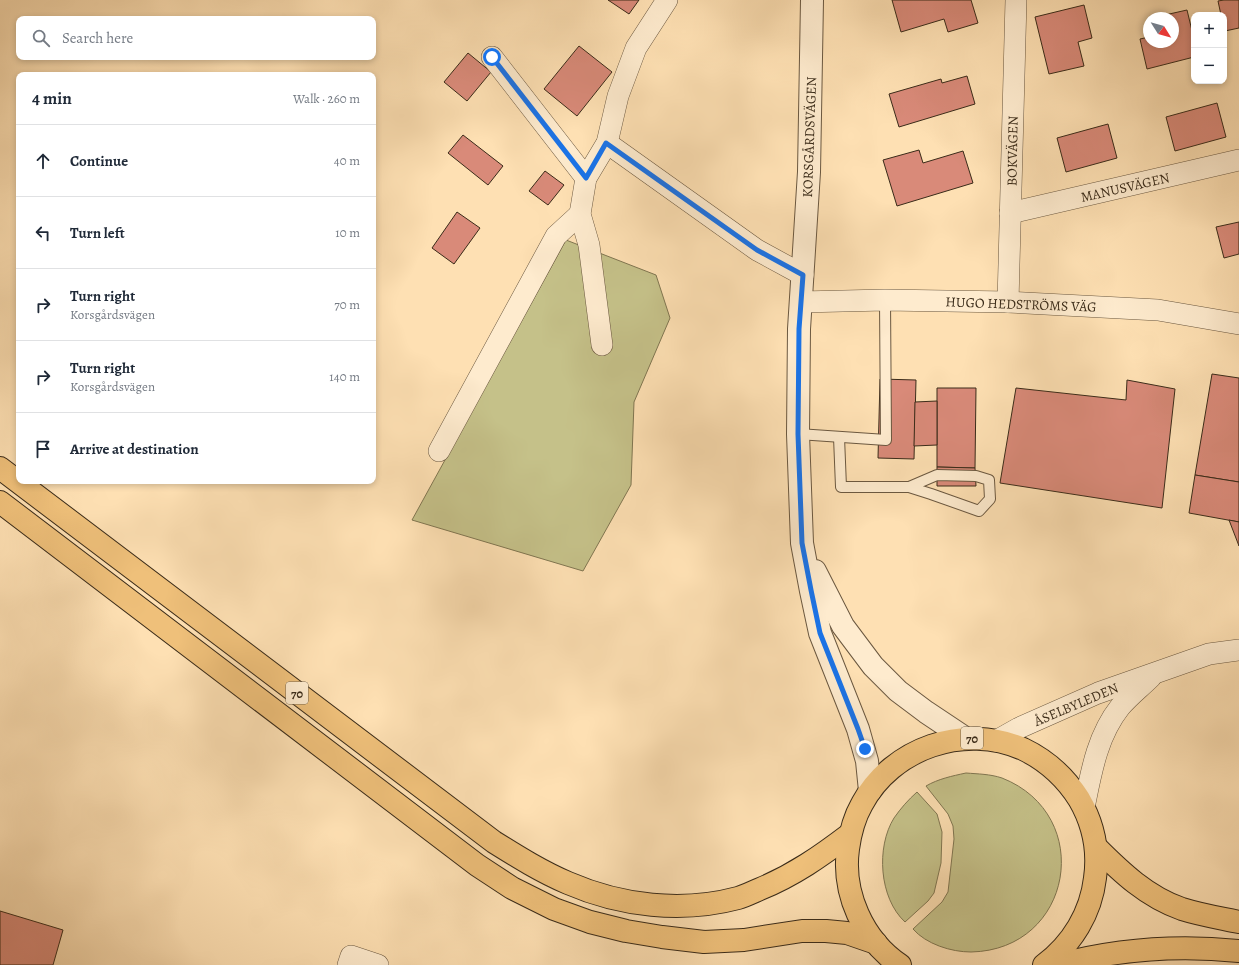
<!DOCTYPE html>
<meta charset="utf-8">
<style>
:root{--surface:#fff;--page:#f6f6f7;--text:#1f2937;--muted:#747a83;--line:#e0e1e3}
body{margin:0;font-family:Alegreya,serif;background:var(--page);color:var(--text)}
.controls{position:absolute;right:12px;top:12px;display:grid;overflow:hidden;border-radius:8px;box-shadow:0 2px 6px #0003}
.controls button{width:36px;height:36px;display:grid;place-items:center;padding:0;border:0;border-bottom:1px solid var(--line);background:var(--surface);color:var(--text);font:20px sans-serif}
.compass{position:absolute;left:1143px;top:12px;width:36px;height:36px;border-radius:50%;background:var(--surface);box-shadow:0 2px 6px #0003;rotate:127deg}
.stop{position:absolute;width:12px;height:12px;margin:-9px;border:3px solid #1a73e8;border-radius:50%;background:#fff}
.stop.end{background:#1a73e8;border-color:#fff;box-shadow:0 1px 4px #0008}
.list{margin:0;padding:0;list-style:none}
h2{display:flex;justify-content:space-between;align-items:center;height:52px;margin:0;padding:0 16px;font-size:17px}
h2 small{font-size:13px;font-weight:400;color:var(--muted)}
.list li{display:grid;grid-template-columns:26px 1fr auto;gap:12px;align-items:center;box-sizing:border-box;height:72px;padding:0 16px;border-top:1px solid var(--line)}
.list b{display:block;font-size:15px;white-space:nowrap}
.list p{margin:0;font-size:13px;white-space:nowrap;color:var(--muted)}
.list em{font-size:13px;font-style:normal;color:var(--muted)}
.icon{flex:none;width:22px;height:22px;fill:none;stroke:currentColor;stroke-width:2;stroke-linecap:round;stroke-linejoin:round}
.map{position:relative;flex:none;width:1239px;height:965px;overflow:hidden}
.search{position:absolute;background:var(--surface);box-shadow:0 2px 6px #0003;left:16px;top:16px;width:360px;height:44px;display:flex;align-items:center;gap:10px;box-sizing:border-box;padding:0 14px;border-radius:8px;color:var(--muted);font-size:15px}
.panel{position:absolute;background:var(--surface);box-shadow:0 2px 6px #0003;left:16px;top:72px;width:360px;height:412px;border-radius:8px}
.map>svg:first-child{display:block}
</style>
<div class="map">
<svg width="1239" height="965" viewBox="0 0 1239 965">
<rect width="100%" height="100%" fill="#fee0b3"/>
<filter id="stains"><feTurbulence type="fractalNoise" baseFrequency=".005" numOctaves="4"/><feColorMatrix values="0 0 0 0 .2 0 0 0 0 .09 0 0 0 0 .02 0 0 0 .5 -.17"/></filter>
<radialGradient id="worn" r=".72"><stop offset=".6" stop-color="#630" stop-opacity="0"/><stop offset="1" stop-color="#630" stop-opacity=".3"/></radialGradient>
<!-- green -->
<g fill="#c5c189" stroke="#807651">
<path d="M566,240L656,275L670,318L634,402L631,485L583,571L412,520Z"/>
<path d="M966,773C978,774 990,774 1002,778C1096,815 1073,950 971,952C951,952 926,944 913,929L942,902L948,892L954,839L953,826L948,814L926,786C938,779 952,776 966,773Z"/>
<path d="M917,792L937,814L942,832L941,863L934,893L928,901L905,922C879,898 876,847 894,818C901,808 908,800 917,792Z"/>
</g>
<!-- building -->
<g fill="#d98a79" stroke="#3a2b19">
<path d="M608,0H639L629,14Z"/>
<path d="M892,0H971L978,23L948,32L944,19L901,32Z"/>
<path d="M1224,0H1239V28L1225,31L1224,15H1221L1218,1Z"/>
<path d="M1084,5L1092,38L1078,42L1084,66L1049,74L1035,17Z"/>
<path d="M1187,10L1194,39V57L1147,69L1140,39L1149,37V42H1173V18L1156,17Z"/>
<path d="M579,46L612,72L577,116L544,89Z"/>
<path d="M468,53L491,72L467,101L444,82Z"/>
<path d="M967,76L975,104L899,127L889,94L941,79L942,83Z"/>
<path d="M1217,103L1226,137L1175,151L1166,117Z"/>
<path d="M1108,124L1117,158L1066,172L1057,138Z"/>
<path d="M463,135L503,166L488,185L448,153Z"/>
<path d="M919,150L923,163L963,151L973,183L897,206L883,160Z"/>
<path d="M545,171L564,185L548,205L529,191Z"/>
<path d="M457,212L480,228L454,264L432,248Z"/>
<path d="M1239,222V254L1224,258L1216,227Z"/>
<path d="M1212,374L1239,378V482L1195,475Z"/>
<path d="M880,379L916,380L914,459L878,458Z"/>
<path d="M1127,380L1175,389L1162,508L1000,483L1016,388L1126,400Z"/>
<path d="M937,388H976L975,468L937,467Z"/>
<path d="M937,401V445L914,446L915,402Z"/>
<path d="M937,467L975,468L976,486H937Z"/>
<path d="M1195,475L1239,482V522L1189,513Z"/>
<path d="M1229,520L1239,522V546Z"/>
<path d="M0,911L63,930L53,965H0Z"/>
</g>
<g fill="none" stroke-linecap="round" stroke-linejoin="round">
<!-- service casing -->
<g stroke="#6b5840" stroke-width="12">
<g id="service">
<path d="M798,434L886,440L885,300"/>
<path d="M839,437L841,487H909L931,494L979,511L990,499L989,480L976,476L937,475L909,487"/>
</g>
</g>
<!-- minor casing -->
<g stroke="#6b5840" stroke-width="22">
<g id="minor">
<path d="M492,57L586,178"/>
<path d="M607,143L757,250L803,275"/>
<path d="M1010,213L1239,160"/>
<path d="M801,302L885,300L1008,302L1158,310L1239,324"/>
<path d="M1008,302L1016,0"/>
<path d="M602,345L589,245L580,214L586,178L607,143L618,96L636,48L667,0"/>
<path d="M439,451L556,236L580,214"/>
<path d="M996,741L1019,728L1098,693L1209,654L1239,650"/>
<path d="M1084,808C1091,773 1097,736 1120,707C1129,696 1141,687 1151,677"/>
<path d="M348,965L351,956L378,965"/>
</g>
</g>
<!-- tertiary casing -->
<g stroke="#6b5840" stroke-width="24">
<g id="tertiary">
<path d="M812,0L809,172L799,329L798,434L802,543L811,591L820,633L858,729L867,761L870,791"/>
<path d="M815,571L843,626L873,666L898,691L926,712L965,738"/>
</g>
</g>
<!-- trunk casing -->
<g stroke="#3a2b19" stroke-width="24">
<g id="trunk">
<path d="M0,468L494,842C518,857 542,872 568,883C621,906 682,913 738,898C745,896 753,892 760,889C794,875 821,856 850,834"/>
<path d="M0,502L477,865L512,888L554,909L590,922L626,931L662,937L704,942L744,940L802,931H826L847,933L876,943"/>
<path d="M1096,847C1121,872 1147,897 1182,909C1201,915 1220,918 1239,922"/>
<path d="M900,965C863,940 842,893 848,849C850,834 854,818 862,804C892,748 964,723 1023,749C1046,760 1065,777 1079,799C1093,823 1099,850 1095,878C1091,913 1072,944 1044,965"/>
<path d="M1058,965C1117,949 1179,945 1239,951"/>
</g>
</g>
<!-- service -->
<use href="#service" stroke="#feebce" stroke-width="10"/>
<!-- minor -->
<use href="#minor" stroke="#feebce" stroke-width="21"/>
<!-- tertiary -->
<use href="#tertiary" stroke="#feebce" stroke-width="22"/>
<!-- trunk -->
<use href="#trunk" stroke="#efc07a" stroke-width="22"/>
</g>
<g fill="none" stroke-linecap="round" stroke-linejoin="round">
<!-- route -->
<path stroke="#1a73e8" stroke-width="5" d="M492,57L586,178L606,143L757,250L803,275L799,329L798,434L802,543L811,590L820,633L858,729L865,749"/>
</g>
<g text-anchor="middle" stroke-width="4" stroke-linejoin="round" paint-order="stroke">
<!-- shield labels -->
<g fill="#feebce" stroke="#75654f" stroke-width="1">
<rect x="286" y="682" width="22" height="22" rx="3"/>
<rect x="961" y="727" width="22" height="22" rx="3"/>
</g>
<g font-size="13" font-weight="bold" fill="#3a2b19">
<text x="297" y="698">70</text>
<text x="972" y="743">70</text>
</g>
<!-- street labels -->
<g font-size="14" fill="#3a2b19" stroke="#feebce">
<text transform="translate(809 137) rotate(-88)" y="5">KORSGÅRDSVÄGEN</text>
<text transform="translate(1012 151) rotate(-89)" y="5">BOKVÄGEN</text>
<text transform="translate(1125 187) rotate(-13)" y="5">MANUSVÄGEN</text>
<text transform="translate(1021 304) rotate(2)" y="5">HUGO HEDSTRÖMS VÄG</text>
<text transform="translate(1076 704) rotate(-23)" y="5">ÅSELBYLEDEN</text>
</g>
</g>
<rect width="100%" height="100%" filter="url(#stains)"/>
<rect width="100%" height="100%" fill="url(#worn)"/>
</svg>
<div class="controls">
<button>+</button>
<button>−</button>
</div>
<svg class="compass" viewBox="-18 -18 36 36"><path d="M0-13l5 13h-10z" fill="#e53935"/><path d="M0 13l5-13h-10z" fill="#747a83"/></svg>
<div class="stop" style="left:492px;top:57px"></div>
<div class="stop end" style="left:865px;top:749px"></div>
<div class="search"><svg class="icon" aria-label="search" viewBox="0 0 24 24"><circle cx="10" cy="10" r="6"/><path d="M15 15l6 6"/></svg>Search here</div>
<section class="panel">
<h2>4 min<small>Walk · 260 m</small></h2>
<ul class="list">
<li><svg class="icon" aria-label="ahead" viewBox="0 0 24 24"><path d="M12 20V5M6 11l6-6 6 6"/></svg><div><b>Continue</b></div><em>40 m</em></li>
<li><svg class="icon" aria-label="left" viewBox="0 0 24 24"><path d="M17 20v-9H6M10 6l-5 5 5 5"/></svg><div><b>Turn left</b></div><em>10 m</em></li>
<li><svg class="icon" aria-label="right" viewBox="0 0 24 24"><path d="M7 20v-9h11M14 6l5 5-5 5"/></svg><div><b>Turn right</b><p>Korsgårdsvägen</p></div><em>70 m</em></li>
<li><svg class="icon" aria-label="right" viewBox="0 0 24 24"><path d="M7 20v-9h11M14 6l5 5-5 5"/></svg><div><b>Turn right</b><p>Korsgårdsvägen</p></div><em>140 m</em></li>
<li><svg class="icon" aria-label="arrive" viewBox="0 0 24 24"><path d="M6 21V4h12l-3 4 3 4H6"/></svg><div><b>Arrive at destination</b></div></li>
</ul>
</section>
</div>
